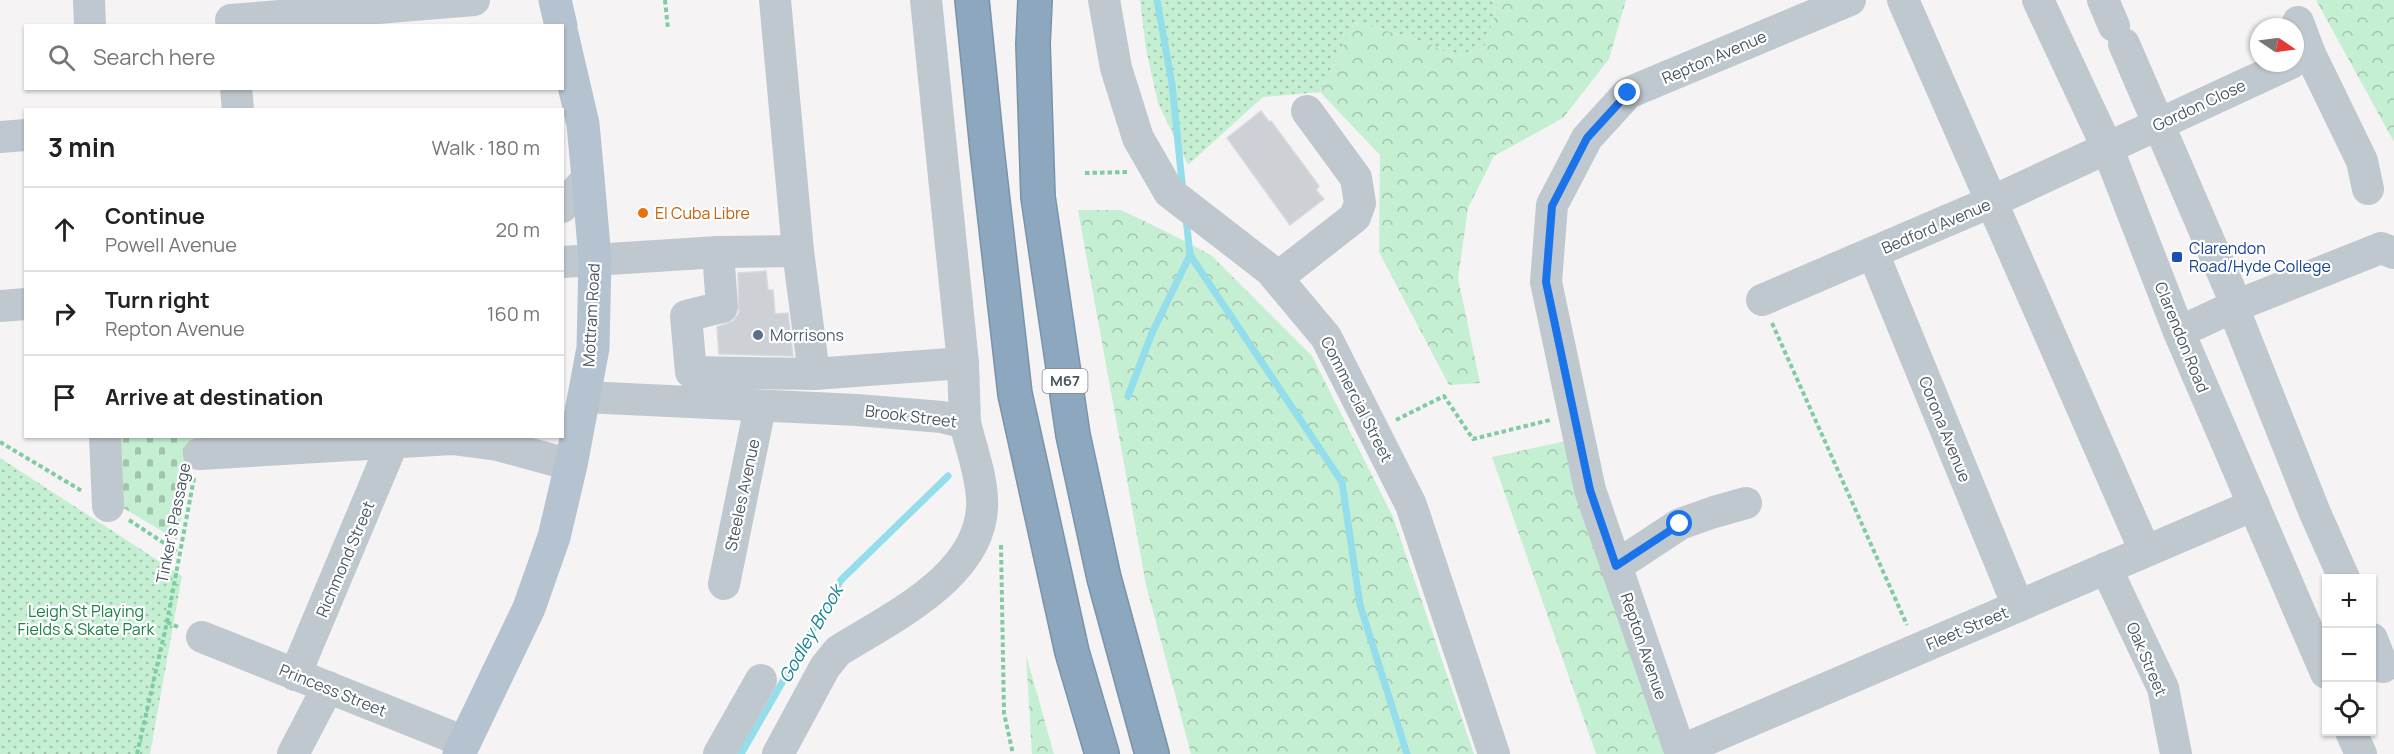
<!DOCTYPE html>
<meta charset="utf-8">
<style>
:root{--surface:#fff;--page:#f2f2f2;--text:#222;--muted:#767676;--line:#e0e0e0}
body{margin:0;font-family:Manrope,sans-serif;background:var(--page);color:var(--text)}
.controls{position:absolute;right:18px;bottom:18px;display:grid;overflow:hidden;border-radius:0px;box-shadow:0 2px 4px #0004}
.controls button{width:54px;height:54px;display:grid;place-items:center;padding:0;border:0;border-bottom:2px solid var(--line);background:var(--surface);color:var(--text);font:30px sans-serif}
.compass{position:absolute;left:2250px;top:18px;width:54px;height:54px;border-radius:50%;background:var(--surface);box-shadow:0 2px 4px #0004;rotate:103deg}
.stop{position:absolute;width:18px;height:18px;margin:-14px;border:4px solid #1a73e8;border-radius:50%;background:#fff}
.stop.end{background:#1a73e8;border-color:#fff;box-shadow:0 2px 6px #0008}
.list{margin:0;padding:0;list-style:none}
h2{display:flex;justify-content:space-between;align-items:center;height:78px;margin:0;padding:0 24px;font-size:26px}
h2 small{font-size:20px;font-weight:400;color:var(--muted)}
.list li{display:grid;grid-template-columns:39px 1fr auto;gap:18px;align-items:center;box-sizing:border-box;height:84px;padding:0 24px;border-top:2px solid var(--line)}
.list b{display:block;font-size:22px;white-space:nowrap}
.list p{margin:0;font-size:20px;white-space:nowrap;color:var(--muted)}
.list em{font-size:20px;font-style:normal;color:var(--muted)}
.icon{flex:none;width:33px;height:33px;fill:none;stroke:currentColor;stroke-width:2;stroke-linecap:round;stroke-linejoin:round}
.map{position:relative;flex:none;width:2394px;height:754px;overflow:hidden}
.search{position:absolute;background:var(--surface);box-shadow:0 2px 4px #0004;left:24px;top:24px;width:540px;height:66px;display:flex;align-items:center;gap:15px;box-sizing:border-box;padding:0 21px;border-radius:0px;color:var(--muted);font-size:22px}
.panel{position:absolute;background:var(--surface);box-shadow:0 2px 4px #0004;left:24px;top:108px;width:540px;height:330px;border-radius:0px}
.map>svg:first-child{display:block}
</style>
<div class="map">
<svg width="2394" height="754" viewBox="0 0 2394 754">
<defs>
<pattern id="green-dots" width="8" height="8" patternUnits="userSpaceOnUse" patternTransform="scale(1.5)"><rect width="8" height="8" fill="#c5efd3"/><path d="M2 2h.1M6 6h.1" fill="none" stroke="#a2c4af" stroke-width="1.8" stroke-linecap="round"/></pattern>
<pattern id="forest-crowns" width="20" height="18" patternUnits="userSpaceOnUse" patternTransform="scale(1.5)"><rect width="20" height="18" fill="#c5efd3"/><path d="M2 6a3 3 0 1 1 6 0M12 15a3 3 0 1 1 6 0" fill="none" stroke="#a2c4af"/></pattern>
<pattern id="cemetery-stones" width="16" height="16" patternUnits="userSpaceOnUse" patternTransform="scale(1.5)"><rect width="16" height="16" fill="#c5efd3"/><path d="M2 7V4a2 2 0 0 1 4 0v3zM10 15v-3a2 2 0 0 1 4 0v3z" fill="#a2c4af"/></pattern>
</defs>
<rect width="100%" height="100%" fill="#f5f3f3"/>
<!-- green -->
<g fill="url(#green-dots)">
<path d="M1140,0H1492L1496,12L1484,48L1456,57L1427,43L1355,22L1320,92L1263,97L1188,165L1158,103L1146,49Z"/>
<path d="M0,458L182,576L150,754H0Z"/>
</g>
<!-- forest -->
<g fill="url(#forest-crowns)">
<path d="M1492,0H1626L1609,59L1563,118L1494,156L1468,208L1458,278L1480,383L1449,385L1379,252L1380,155L1320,92L1355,22L1427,43L1456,57L1484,48L1496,12Z"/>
<path d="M2316,0H2394V142Z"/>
<path d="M1078,210H1121L1167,232L1211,255L1312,356L1393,517L1474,754H1191L1146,585Z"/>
<path d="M1566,441L1665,754H1596L1492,457Z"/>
<path d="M1026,655L1054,754H1032Z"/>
</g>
<!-- cemetery -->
<path fill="url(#cemetery-stones)" d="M117,437H198L177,540L120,506Z"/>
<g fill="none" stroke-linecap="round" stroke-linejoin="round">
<!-- stream -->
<g stroke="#94ddea" stroke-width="7">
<path d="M1157,0L1172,84L1183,192"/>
<path d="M1186,218L1190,255L1342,482L1360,605L1407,754"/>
<path d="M1128,396L1152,333L1190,255"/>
<path d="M741,754L841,580L948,476"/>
</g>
</g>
<!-- building -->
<g fill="#cdd0d5" stroke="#d7d9dd" stroke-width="1.5">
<path d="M1261,111L1269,122L1271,121L1319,186L1316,190L1324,199L1290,225L1227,138Z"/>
<path d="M766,271L768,290H773L775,314L788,313L793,356L719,354L717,327L733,321L739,313L738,273Z"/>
</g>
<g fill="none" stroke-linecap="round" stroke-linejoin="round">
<!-- highway casing -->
<g stroke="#7893aa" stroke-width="36">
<g id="highway">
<path d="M972,0L987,149L1015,394L1072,652L1102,754"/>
<path d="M1035,0L1033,44L1038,197L1073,435L1104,578L1152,754"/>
</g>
</g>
<!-- path -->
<g stroke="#7ecca1" stroke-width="4" stroke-dasharray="4.5 3" stroke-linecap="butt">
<path d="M665,0L668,29"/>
<path d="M1085,173L1130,172"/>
<path d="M1772,323L1907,625"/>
<path d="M1396,420L1444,396L1473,439L1550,420"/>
<path d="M0,442L82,491"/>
<path d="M129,520L179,553"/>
<path d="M1001,545L1004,713L1013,754"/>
<path d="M167,622L180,628"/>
<path d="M137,754L167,622L194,478"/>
</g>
<!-- minor -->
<g stroke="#bfc8ce" stroke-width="32">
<path d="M89,0L90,26"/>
<path d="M775,0L798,251L814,374"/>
<path d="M1104,0L1116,68L1138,138L1169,192L1270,270L1326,337L1411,505L1494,754"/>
<path d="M1903,0L2145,551"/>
<path d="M2038,0L2107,147L2179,332L2326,673"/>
<path d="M2103,0L2114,26"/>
<path d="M231,20L474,0"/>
<path d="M2298,22L2310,54L2362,161L2368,189"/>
<path d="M2124,44L2237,306"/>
<path d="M236,88L238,110"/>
<path d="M0,137L26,135"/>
<path d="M562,207L588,178"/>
<path d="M718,252L722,307L686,316L691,372L814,374L963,363L926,0"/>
<path d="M1873,253L2018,606"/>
<path d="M562,262L718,252L798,251"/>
<path d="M1277,278L1355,217L1360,203L1356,178L1307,111"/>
<path d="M1762,300L1993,201L2291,63"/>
<path d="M0,306L26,304"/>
<path d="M2233,307L2315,513L2344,578"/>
<path d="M2179,332L2233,307L2381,248L2394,253"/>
<path d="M963,363L965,423"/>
<path d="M584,397L857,410L942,417L965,423C971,447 981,474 982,499C986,574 892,617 838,651L825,667L778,754"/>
<path d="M105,436L108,506"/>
<path d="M199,454L452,439L498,445L571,465"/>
<path d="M1616,566L1680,524L1714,512L1746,503"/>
<path d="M2106,568L2163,688L2176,754"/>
<path d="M724,584L760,407"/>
<path d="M202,637L465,742"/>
<path d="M2372,639L2383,667"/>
<path d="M295,675L393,442"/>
<path d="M2351,732L2361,754"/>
<path d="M1680,751L2254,505"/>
<path d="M293,754L328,687"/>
<path d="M719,754L761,680"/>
<path d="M1681,754L1590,490L1546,282L1552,205L1587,138L1628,93L1850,0"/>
</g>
<!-- major -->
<g stroke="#b4c3cf" stroke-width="33">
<path d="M555,0L561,26"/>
<path d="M459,754L529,608L554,537L571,465L593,348L595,259L588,178L583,124L562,34"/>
</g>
<!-- highway -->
<use href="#highway" stroke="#8da8be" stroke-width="33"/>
</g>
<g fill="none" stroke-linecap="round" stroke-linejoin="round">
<!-- route -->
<path stroke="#1a73e8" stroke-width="8" d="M1628,93L1587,138L1552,206L1546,282L1590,490L1616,566L1680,524"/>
</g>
<!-- markers -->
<circle fill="#e8710a" stroke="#fff" stroke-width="2" cx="643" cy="213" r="6"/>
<rect fill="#1a4fb4" stroke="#fff" stroke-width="2" x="2171" y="251" width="12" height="12" rx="3"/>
<circle fill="#5c6f8a" stroke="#fff" stroke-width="2" cx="758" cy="335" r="6"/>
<g text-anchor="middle" stroke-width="4.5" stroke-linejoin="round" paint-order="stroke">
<!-- shield labels -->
<rect fill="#fff" stroke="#818990" stroke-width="1.5" x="1042.5" y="369" width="45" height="24" rx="4.5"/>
<g font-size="15" font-weight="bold" fill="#4b5760">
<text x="1065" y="386">M67</text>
</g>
<!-- street labels -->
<g font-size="16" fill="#4b5760" stroke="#fff">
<text transform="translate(1714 57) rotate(-23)" y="6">Repton Avenue</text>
<text transform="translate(2199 105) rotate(-25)" y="6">Gordon Close</text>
<text transform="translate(1936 226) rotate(-23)" y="6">Bedford Avenue</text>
<text transform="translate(591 315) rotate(-87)" y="6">Mottram Road</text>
<text transform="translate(2182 337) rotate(68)" y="6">Clarendon Road</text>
<text transform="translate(1357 399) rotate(63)" y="6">Commercial Street</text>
<text transform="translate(911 416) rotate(7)" y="6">Brook Street</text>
<text transform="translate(1945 429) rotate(68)" y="6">Corona Avenue</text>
<text transform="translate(742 495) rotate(-78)" y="6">Steeles Avenue</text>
<text transform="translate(173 523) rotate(-79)" y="6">Tinker's Passage</text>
<text transform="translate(345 559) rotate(-67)" y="6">Richmond Street</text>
<text transform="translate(1967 628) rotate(-23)" y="6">Fleet Street</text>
<text transform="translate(1644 646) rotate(71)" y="6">Repton Avenue</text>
<text transform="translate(2147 659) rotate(67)" y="6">Oak Street</text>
<text transform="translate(333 690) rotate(22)" y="6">Princess Street</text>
</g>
<!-- food labels -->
<g font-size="16" fill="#c56008" stroke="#fff" text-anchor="start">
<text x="655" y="219">El Cuba Libre</text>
</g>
<!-- transit labels -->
<g font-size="16" fill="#164399" stroke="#fff" text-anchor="start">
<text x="2189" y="254">Clarendon<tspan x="2189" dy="18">Road/Hyde College</tspan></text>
</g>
<!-- service labels -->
<g font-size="16" fill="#4e5e75" stroke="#fff" text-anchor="start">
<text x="770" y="341">Morrisons</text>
</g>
<!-- park labels -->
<g font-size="16" fill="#1c8149" stroke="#fff">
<text x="86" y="617">Leigh St Playing<tspan x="86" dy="18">Fields &amp; Skate Park</tspan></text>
</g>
<!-- water labels -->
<g font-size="18" font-style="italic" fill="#138094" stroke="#fff">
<text transform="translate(811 634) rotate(-60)" y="6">Godley Brook</text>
</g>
</g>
</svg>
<div class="controls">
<button>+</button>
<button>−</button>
<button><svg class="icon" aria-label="locate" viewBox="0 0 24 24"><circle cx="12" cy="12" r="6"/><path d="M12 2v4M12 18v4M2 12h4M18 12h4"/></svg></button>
</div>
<svg class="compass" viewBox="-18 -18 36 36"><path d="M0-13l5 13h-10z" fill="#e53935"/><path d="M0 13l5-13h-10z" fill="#767676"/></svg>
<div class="stop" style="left:1680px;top:524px"></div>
<div class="stop end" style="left:1628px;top:93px"></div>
<div class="search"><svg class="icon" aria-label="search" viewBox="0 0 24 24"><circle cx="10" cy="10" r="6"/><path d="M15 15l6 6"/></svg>Search here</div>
<section class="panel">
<h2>3 min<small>Walk · 180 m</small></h2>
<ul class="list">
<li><svg class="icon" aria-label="ahead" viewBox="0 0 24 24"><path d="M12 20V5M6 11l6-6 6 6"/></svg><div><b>Continue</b><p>Powell Avenue</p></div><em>20 m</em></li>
<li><svg class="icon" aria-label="right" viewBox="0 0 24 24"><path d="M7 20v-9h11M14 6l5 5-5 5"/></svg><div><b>Turn right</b><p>Repton Avenue</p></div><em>160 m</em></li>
<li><svg class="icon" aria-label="arrive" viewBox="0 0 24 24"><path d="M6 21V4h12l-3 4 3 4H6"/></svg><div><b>Arrive at destination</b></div></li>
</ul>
</section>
</div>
